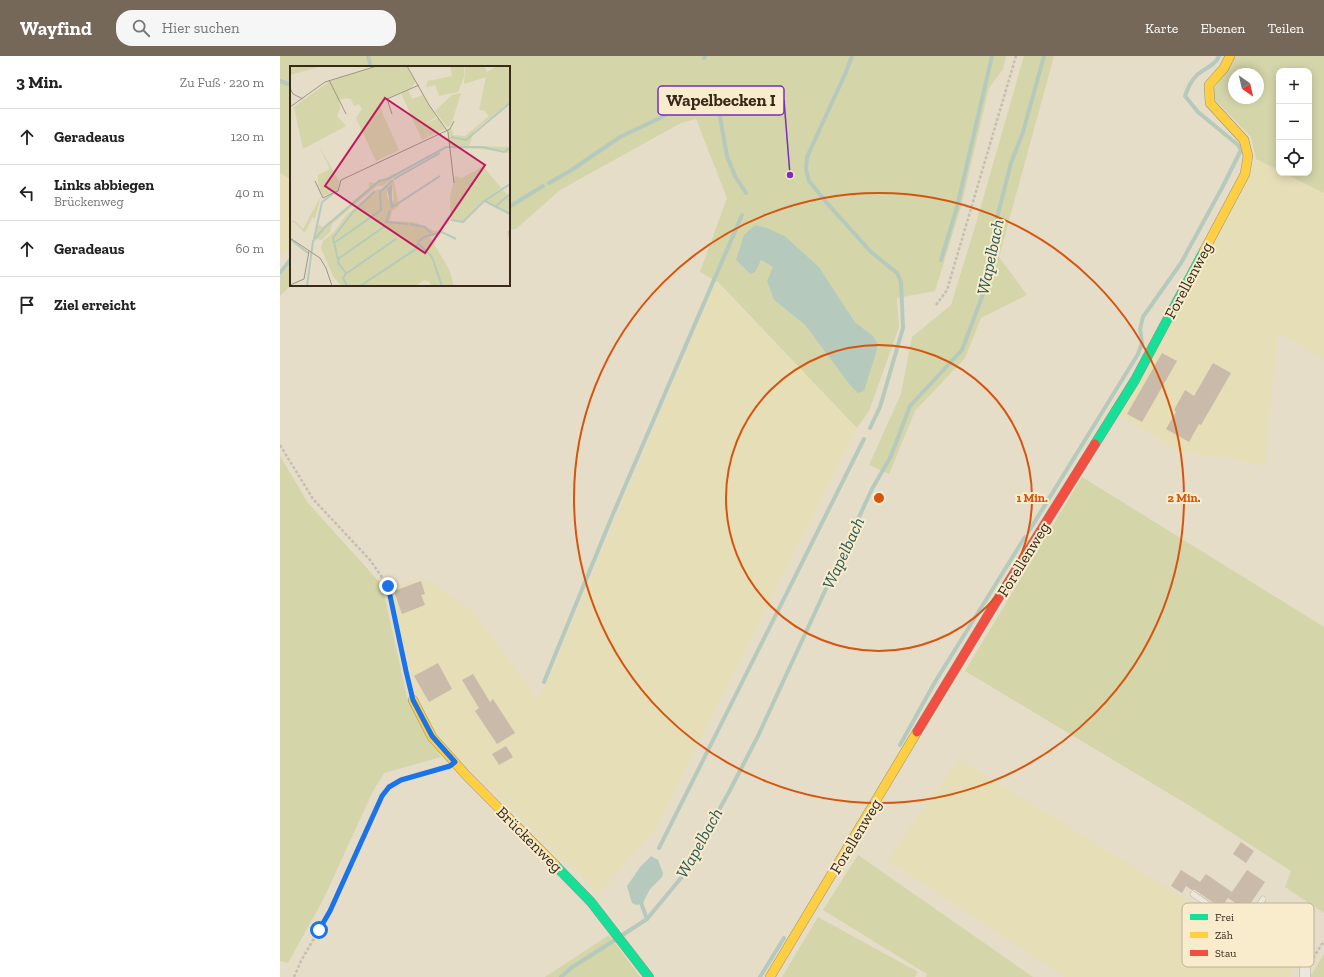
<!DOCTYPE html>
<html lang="de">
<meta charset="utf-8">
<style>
:root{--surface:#fff;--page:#f6f6f6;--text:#222;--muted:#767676;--line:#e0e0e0;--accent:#756858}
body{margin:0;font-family:"Zilla Slab",serif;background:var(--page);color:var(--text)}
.controls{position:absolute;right:12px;top:12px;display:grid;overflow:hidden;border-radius:8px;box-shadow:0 2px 10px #0003}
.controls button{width:36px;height:36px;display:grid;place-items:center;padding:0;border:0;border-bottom:1px solid var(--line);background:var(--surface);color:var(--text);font:20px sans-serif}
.compass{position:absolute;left:948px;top:12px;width:36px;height:36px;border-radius:50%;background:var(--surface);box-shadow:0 2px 10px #0003;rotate:146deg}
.stop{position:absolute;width:12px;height:12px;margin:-9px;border:3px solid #1a73e8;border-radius:50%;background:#fff}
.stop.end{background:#1a73e8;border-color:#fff;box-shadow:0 1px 4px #0008}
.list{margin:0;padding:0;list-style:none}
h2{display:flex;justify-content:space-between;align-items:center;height:52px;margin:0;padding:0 16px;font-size:17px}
h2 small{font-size:13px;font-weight:400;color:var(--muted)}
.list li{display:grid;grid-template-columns:26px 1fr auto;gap:12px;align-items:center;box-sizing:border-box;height:56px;padding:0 16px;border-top:1px solid var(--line)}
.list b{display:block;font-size:15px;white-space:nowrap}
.list p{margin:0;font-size:13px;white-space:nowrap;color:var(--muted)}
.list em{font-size:13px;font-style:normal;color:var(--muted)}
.icon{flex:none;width:22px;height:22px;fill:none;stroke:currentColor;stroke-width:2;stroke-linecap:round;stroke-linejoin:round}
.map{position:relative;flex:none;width:1044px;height:921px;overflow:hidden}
header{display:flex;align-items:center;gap:24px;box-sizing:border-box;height:56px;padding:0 20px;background:var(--accent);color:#fff}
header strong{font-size:19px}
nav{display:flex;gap:22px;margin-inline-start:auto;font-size:14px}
.search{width:280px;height:36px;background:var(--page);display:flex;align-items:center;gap:10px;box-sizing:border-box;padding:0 14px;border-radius:16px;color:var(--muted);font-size:15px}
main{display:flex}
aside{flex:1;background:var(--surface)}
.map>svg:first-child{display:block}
</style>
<header>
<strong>Wayfind</strong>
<div class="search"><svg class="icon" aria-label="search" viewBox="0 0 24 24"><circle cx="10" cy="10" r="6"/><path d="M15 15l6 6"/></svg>Hier suchen</div>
<nav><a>Karte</a><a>Ebenen</a><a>Teilen</a></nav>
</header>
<main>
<aside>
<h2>3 Min.<small>Zu Fuß · 220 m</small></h2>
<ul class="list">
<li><svg class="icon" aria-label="ahead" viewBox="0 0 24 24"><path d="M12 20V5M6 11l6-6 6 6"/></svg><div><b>Geradeaus</b></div><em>120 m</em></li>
<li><svg class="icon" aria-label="left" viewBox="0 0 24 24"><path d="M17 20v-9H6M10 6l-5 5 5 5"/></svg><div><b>Links abbiegen</b><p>Brückenweg</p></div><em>40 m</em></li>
<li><svg class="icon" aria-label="ahead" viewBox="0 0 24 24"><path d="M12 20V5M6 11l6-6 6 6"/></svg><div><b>Geradeaus</b></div><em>60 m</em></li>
<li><svg class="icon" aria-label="arrive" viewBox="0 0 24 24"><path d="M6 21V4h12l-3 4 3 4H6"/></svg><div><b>Ziel erreicht</b></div></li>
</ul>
</aside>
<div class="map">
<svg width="1044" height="921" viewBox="0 0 1044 921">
<rect width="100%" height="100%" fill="#e5ddc8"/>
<!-- farmland -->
<g fill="#e6deb7">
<path d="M976,103L999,114V117H1004L1044,137V304L998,276L985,410L950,401L903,397L839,359L944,166Z"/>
<path d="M0,117L11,123V190L0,199Z"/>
<path d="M436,226L577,372L375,773L319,838L200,724L155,677L136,638L111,532L146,522L192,555L250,631L255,644L266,629Z"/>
<path d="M679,703L1015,911L1009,921H784L776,915L607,804Z"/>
</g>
<!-- green -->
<g fill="#d4d5a9" fill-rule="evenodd">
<path d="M0,0H726L723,13L709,32L681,151L655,235L617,242L619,271L589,355L577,372L439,227L420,216L447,142L416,63L401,67L280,134L236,173L229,174V11H11V123L0,117ZM506,181L539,211L575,266L593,280L569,328L525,269L494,244L493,211L481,204L470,218L456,204Z"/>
<path d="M744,0H774L719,201L747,239L701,262L685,302L635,355L609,418L589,409L621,338L632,281L671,249L695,171Z"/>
<path d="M956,0H1044V137L1004,117H1029V15H999V114L976,103L971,81L934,43V32ZM954,18H978V42H954Z"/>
<path d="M11,207V229L0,240V221Z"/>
<path d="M0,400L28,447L102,529L127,641L161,701L104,717L93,735L43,844L8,907L0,905Z"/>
<path d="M802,421L1044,571V857L1005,831L1011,815L915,753L685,615Z"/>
<path d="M578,799L753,921H646L647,918L543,854Z"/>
<path d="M538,861L638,916L635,921H502Z"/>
<path d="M329,879L360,921H265Z"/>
<path d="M1044,898V921H1030Z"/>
</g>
<!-- water -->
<g fill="#b5cabd">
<path d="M475,169L487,172L506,181L539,211L575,266L593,280L598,288L596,297L584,335L578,337L569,328L525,269L494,244L487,225L493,211L481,204L475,216L470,218L456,204L464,179Z"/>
<path d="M371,800L378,804L383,817L382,821L370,833L363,847L357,849L352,847L347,830L361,810Z"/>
</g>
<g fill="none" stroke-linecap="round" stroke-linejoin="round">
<!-- stream -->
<g stroke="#b5cabd" stroke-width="4">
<path d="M88,0L91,11"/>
<path d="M572,0L566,16L527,101L526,113L529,125L546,146L591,196L617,217L621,226L623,272L600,351L590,372"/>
<path d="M424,2L425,0"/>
<path d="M0,25L11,29"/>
<path d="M269,127L290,115L340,81L380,62L434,32L439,38L440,61L447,100L455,120L466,137"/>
<path d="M229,151L263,130"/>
<path d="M661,204L677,151L712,0"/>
<path d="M0,217L11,203"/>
<path d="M749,475L858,298L862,287L860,273L863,261L901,207L943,130L961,94L958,89L918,56L905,40C908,32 911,24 918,18C925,12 936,9 939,0"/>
<path d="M264,626L333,458L462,159"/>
<path d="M620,689L655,626L745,481"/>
<path d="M379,792L584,383"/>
<path d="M360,844L367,863"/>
<path d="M341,880L367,863L401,822L449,736L478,680L592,433L611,400L630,350L682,294L708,225L714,173L731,107L743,76L764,0"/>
<path d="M281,921L291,912L335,884"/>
<path d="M480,921L504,882"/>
</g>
</g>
<!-- building -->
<g fill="#c9baa9">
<path d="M882,297L897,305L862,366L847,358Z"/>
<path d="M933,307L951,317L921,369L919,368L909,386L886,373L896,356L894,354L905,334L914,340Z"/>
<path d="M141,525L145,538L141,539L145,549L122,558L114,535Z"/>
<path d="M158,607L172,633L149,646L134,620Z"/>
<path d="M193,618L210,646L213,643L235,677L217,688L195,655L199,652L182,624Z"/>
<path d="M226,690L233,701L219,709L212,698Z"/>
<path d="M961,786L974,795L966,807L953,798Z"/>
<path d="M901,814L920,826L926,818L952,836L941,852L915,834H912L906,830L902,837L891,830Z"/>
<path d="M967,814L985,826L966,854L948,842Z"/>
</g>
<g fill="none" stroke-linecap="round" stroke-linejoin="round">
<!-- lane casing -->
<g stroke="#aaa192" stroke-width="6">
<g id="lane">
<path d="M913,838L942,858L967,867L1018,899L1025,909"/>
<path d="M967,867L983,843"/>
</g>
</g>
<!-- street casing -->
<g stroke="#aaa192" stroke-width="12">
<path id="street" d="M1025,921V909"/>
</g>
<!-- fast casing -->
<g stroke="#999182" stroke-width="10">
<g id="fast">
<path d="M815,388L855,324L924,195"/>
<path d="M275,809L311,846L369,921"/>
</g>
</g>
<!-- slow casing -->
<g stroke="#999182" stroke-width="10">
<g id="slow">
<path d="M924,195L965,118L968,100L964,84L930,47L929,29L944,12L950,0"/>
<path d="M133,644L152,681L186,719L275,809"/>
<path d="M490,921L637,676"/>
</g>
</g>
<!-- jam casing -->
<g stroke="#999182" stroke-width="10">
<path id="jam" d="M637,676L716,546L815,388"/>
</g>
<!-- path -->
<g stroke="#c5beb2" stroke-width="2.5" stroke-dasharray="3 2" stroke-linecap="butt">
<path d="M656,249L667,234L736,0"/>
<path d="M0,389L33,443L90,504L108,530L130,632"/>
<path d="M1033,902L1044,885"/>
<path d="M14,921L22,903L50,855L102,740L109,731L121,724L162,712"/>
</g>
<!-- lane -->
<use href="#lane" stroke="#ece7db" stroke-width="5.5"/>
<!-- street -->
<use href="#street" stroke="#ece7db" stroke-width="11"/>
<!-- fast -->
<use href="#fast" stroke="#16e098" stroke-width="9"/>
<!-- slow -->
<use href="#slow" stroke="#ffcf43" stroke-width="9"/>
<!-- jam -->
<use href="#jam" stroke="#f24e42" stroke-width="9"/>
</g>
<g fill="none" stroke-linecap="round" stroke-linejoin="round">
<!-- route -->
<path stroke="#1a73e8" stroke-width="5" d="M39,874L50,855L102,740L109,731L121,724L170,710L175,706L152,680L133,644L126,615L108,530"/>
</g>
<!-- distance rings -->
<g fill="none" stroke="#d6540e" stroke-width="2">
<circle cx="599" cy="442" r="153"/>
<circle cx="599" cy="442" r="305"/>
</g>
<g text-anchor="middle" stroke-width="4" stroke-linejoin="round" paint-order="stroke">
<!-- street labels -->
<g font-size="16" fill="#38291b" stroke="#f8eccc">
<text transform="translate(908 224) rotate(-62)" y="6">Forellenweg</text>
<text transform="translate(743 503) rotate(-58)" y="6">Forellenweg</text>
<text transform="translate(575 780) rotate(-59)" y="6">Forellenweg</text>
<text transform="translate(250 783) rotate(45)" y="6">Brückenweg</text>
</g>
<!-- water labels -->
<g font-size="17" font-style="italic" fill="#285956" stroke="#f8eccc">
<text transform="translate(710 201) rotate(-78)" y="6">Wapelbach</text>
<text transform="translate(563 497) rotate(-65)" y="6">Wapelbach</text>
<text transform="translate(419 787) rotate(-61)" y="6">Wapelbach</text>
</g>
</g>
<!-- overview -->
<g transform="translate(10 10)">
<rect width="220" height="220" fill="#e5ddc8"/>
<path d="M0,0H29V1L0,9ZM89,0H116L126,15L122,21L90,36L91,44L109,84L86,95L66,52L72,43L69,38L64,40L61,33L56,32L49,34L50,43L47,50L56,60L13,83L4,41L41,14ZM160,0H174V11L168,26L149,30L145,19L136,21L138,15L162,10ZM175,0H194L197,6L207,0H220V36L184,65L179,80L220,81V87L191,83L160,82L157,64L162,63L163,69L175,70L199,50L195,45L189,44L196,11L174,18ZM118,24L122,33L133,29L146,51L133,59L148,52L155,63L139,70L136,64L138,71L132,74L111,27ZM171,27L161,59L157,61L145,45L162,29ZM28,78L49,115L48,124L33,130L28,119V109L40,103ZM193,100L211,122L194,134L173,155L161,154L160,130L165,110L172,112ZM104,108L105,110L93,120H87L42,158L40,166L32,174L24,173L27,158L33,161L79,122V116L85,117ZM104,115L109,140L102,145L100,155L124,156L144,165L153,164L154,167L139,170L159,203L164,220H141L139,215L134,214L126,220H52L44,212L31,182L33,175L45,165L56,149L88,123L92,124ZM102,118L104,132L102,137L97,132V121ZM211,123L218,129L205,140L220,128V142L217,144L220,143V150L214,144L206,142L195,134ZM31,130L25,152H22L16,165L14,166L4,156L0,157L4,154L13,163Z" fill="#d4d5a9" fill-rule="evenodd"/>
<path d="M102,118V136L105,139L101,141L97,122Z" fill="#b5cabd"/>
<path fill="none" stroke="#b5cabd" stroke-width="2" d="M161,71L176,74L220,37M104,113L150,87M195,135L220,148M206,140L220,128M101,142L150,110M100,144L96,156L118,158M161,154L173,156L194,135L220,118M119,158L135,161L141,167M0,173L18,187M24,173L32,136L43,128M44,177L91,144L90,126L103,114M129,178L142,191L152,220M48,193L95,160M57,207L106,173M17,220L23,175L35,161L89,115L98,113L156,81H193L214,86L220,82M57,220L53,212L56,207L49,198L43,172L63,146L85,125M70,220L126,183L129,175L134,171L152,166L166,173"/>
<path fill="none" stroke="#a09583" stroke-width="1" d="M117,0L139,39L158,66L164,117M39,14L56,48M0,22L3,28L13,33M0,41L35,16L87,0M102,48L97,33L129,19M25,115L33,132L41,128L48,125L51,114L160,63L164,55M219,165L220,184M0,172L30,192L36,202L42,220M0,219L14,213L19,185"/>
<path fill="#c2185b" fill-opacity="0.15" stroke="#c2185b" stroke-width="2" d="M95,32L195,99L135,187L35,120Z"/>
<rect width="220" height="220" fill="none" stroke="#38291b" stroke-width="2"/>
</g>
<!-- legend -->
<rect x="902" y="847" width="132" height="64" rx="6" fill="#f8eccc" stroke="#beb297" stroke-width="1"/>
<rect x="910" y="858" width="18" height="6" fill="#16e098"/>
<rect x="910" y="876" width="18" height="6" fill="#ffcf43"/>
<rect x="910" y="894" width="18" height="6" fill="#f24e42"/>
<g font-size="11" fill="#38291b">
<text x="935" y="865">Frei</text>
<text x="935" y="883">Zäh</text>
<text x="935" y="901">Stau</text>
</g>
<circle cx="599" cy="442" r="6" fill="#d6540e" stroke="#f8eccc" stroke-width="2"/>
<g font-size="12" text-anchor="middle" font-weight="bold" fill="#d6540e" stroke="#f8eccc" stroke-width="4" stroke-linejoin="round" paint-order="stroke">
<text x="752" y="446">1 Min.</text>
<text x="904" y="446">2 Min.</text>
</g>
<!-- callouts -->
<path fill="none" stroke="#7b2cbf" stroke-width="1.5" d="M510 119L504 44"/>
<circle fill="#7b2cbf" stroke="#f8eccc" stroke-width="1.5" cx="510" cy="119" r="4"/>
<rect fill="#f8eccc" stroke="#7b2cbf" stroke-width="1.5" x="378" y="30" width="126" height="29" rx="4"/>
<g font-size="17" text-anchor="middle" font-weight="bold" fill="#38291b">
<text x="441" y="50">Wapelbecken I</text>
</g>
</svg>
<div class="controls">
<button>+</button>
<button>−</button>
<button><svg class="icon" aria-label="locate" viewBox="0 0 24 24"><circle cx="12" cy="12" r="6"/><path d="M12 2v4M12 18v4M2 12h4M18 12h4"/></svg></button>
</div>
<svg class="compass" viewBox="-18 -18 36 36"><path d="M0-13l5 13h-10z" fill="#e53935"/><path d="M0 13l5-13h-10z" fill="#767676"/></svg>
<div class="stop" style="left:39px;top:874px"></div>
<div class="stop end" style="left:108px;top:530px"></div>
</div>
</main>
